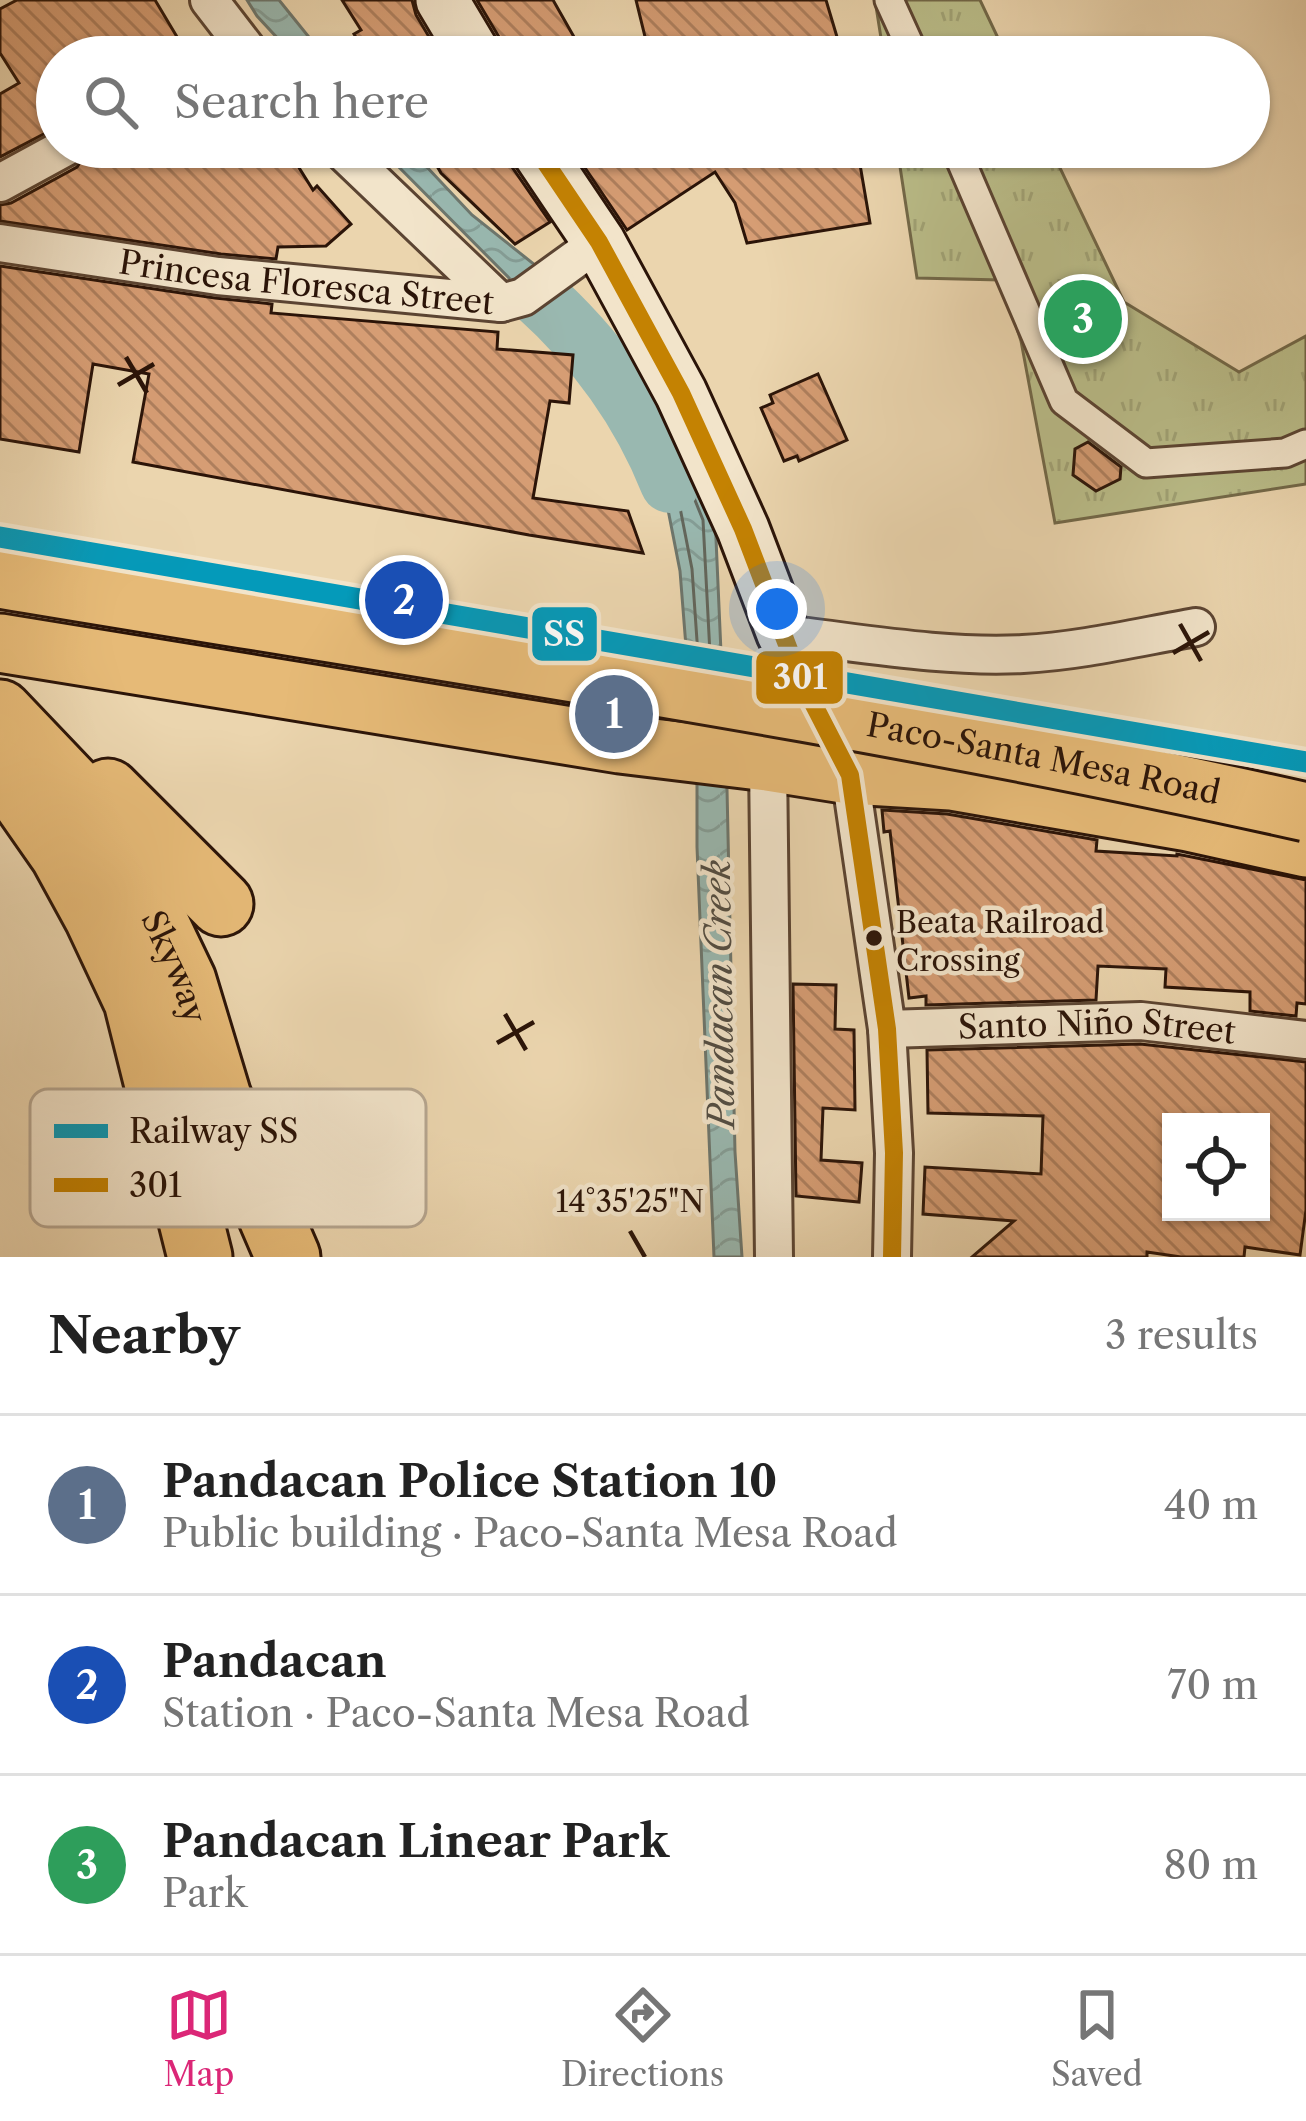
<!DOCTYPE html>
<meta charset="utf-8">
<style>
:root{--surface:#fff;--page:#f2f2f2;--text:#222;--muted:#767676;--line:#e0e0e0;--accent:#db2777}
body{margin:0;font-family:"Libre Caslon Text",serif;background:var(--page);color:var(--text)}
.controls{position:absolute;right:36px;bottom:36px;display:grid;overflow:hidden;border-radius:0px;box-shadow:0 3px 9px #0004}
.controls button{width:108px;height:108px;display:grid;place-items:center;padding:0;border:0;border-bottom:3px solid var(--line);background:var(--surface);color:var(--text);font:60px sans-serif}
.you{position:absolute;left:777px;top:609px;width:42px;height:42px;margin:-30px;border:9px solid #fff;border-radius:50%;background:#1a73e8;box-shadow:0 0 0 18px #1a73e833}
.badge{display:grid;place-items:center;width:78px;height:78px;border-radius:50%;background:var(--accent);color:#fff;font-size:39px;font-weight:700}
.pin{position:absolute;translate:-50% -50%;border:6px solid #fff;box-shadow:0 3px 12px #0006}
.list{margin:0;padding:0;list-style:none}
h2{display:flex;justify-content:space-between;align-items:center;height:156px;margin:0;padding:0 48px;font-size:51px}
h2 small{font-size:39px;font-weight:400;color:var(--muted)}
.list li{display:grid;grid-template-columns:78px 1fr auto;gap:36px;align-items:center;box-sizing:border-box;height:180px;padding:0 48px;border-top:3px solid var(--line)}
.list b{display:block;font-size:45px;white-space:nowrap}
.list p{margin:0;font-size:39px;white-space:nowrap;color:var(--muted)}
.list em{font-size:39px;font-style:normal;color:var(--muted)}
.icon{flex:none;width:66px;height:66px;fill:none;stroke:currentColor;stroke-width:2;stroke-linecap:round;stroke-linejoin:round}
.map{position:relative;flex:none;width:1306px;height:1257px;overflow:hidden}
.search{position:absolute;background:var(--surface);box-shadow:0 3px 9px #0004;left:36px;right:36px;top:36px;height:132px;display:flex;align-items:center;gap:30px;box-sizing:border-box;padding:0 42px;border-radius:66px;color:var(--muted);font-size:45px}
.sheet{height:696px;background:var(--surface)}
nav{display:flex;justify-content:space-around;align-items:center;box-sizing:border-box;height:168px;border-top:3px solid var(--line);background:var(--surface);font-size:33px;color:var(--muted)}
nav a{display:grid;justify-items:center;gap:6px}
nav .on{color:var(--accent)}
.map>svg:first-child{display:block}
</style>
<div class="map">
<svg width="1306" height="1257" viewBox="0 0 1306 1257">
<defs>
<pattern id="park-tufts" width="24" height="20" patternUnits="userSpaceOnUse" patternTransform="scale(3)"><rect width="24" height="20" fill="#babd89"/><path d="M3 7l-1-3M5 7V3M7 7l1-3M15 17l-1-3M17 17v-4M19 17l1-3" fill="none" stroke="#a0a275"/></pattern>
<pattern id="water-waves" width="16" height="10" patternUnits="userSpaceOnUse" patternTransform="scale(3)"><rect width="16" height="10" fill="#99b8b0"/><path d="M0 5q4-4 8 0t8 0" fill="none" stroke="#849d96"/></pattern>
<pattern id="building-back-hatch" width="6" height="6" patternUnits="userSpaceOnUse" patternTransform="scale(3)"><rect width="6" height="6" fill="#d69d74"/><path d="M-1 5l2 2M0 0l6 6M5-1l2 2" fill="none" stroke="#ae7f5d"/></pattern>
</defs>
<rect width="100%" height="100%" fill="#ebd5ae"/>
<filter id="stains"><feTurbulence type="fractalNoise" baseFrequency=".00167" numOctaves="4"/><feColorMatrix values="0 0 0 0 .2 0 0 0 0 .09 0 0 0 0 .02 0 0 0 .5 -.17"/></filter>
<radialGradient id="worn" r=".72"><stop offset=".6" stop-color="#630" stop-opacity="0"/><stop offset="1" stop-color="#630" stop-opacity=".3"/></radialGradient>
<!-- park -->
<g fill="url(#park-tufts)" stroke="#726848" stroke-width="3">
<path d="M875,0H980L1007,57H884Z"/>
<path d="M897,147H1050L1124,302L1239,372L1306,336V484L1055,523L1021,341L1001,280L917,278Z"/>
</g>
<!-- water -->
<g fill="url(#water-waves)" stroke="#6d766d" stroke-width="3">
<path d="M247,0H279L325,57H295L257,16Z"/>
<path d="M379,147H408L472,215L579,300L636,358L715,516L727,789L735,1152L742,1257H714L697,847V786L680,571L662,479L624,381L511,280Z"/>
</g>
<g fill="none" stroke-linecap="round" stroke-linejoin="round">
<!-- shore -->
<path stroke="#62665c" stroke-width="3" d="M680,475L686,478L703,520L710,654L705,660L698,655L692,569L675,482Z"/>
<!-- river -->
<path stroke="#99b8b0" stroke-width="60" d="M536,294C594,346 641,410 670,483"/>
</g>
<!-- building -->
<g fill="url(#building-back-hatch)" stroke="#2b1408" stroke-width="3" fill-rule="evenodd">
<path d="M17,0H155L189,57H57V127L0,157V94L19,83L0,53V9Z"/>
<path d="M342,0H412L416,15L441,57H368L354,34L361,30Z"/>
<path d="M477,0H553L574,37L539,57H506L502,42Z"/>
<path d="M636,0H826L843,57H650Z"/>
<path d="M96,147H286L313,190L317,186L351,224L326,246L278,247L276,259L221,254L0,221V205L11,203L77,167L87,152Z"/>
<path d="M426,147H505L510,164L550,222L515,244L441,173Z"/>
<path d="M571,147H857L870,223L747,243L735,203L715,172L627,230Z"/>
<path d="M0,266L215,298L272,304L271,313L498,332L497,349L573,355L569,403L550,401L533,498L628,511L643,553L529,535L133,462L149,374L93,364L79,452L0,439Z"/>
<path d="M818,374L847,440L799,461L797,456L784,461L761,408L773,403L770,395Z"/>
<path d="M1088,442L1121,467L1120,479L1096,491L1073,475L1075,449Z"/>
<path d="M882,810L947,814L1097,840L1096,851L1177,856V854L1306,880V1004L1297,1003L1296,1016L1250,1011V992L1165,987L1166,969L1098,966L1096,1000L926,1005V996L909,998L890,831L884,832Z"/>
<path d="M793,984L836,985L835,1029L854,1030L855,1110L823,1108L821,1160L862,1163L859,1202L796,1196Z"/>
<path d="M1140,1044L1306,1062V1210L1300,1255L1245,1247L1244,1257H1181L1147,1252V1257H972L1014,1221L923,1214L925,1167L1041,1174L1043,1116L928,1113L927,1050ZM1171,1115L1261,1122V1212H1171Z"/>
</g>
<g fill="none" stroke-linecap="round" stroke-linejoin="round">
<!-- pedestrian casing -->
<g stroke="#5b4432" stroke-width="33">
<g id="pedestrian">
<path d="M889,0L915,57"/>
<path d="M955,147L1064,401L1146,463L1285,453L1306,444"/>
</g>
</g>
<!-- minor casing -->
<g stroke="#5b4432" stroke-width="42">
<g id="minor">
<path d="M209,0L253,57"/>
<path d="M338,147L501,303"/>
<path d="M0,183L66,147"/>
<path id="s1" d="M0,243L218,276L501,303L523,297L599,242"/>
<path d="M783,634C862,643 943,658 1023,654C1081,651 1139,637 1196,627"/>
<path d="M768,762L774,1257"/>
<path d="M850,775L887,1029L894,1153L892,1257"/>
<path id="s2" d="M887,1029L1141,1021L1306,1040"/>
</g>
</g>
<!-- tertiary casing -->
<g stroke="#5b4432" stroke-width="51">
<path id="tertiary" d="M783,634L799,676L829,735"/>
</g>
<!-- secondary casing -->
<g stroke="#2b1408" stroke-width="57">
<g id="secondary">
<path d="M442,0L476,57"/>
<path d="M535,147L599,242L681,393L743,529L783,634"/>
</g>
</g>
<!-- primary casing -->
<g stroke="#2b1408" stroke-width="63">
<path id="primary" d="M0,643L620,744L768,762L850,775L951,781L1188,822L1306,848"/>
</g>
<!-- motorway casing -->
<g stroke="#2b1408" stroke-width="69">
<g id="motorway">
<path id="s3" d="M0,712L80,796L140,889L184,981L219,1097L288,1257"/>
<path d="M0,772L18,791L62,854L97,918L136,1001L200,1257"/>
<path d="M108,791L221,904"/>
</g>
</g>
<!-- pedestrian -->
<use href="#pedestrian" stroke="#f2e4ca" stroke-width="27"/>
<!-- minor -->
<use href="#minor" stroke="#f2e4ca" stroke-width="36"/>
<!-- tertiary -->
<use href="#tertiary" stroke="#f2e4ca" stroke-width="45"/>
<!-- secondary -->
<use href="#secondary" stroke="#f2e4ca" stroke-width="51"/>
<!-- primary -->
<use href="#primary" stroke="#e6ba77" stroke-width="57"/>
<!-- motorway -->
<use href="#motorway" stroke="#e6ba77" stroke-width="63"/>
<!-- primary-bridge casing -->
<g stroke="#2b1408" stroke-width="63" stroke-linecap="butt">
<g id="primary-bridge">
<path id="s4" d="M0,579C436,652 875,715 1306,812"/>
</g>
</g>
<!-- primary-bridge -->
<use href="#primary-bridge" stroke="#e6ba77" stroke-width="57"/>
<!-- bus-1 casing -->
<g stroke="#f2e4ca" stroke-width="27">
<path id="bus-1" d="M535,147L599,242L681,393L743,529L799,676L850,775L887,1029L894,1153L892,1257"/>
</g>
<!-- bus-1 -->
<use href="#bus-1" stroke="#c48202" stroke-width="18"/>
<!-- rail-1 casing -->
<g stroke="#f2e4ca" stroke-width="30">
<path id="rail-1" d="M0,537L1306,762"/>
</g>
<!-- rail-1 -->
<use href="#rail-1" stroke="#049aba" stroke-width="21"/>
</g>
<!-- ticks -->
<path fill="none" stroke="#2b1408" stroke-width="4.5" d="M126,357L147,393M118,385L154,364M1180,624L1201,661M1173,653L1209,632M505,1014L526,1050M497,1043L534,1022M630,1231L645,1257"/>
<!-- markers -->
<circle fill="#2b1408" stroke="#f2e4ca" stroke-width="4.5" cx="874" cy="938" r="10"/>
<g text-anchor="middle" stroke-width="9" stroke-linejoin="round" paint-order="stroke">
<!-- bus labels -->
<g font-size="30" fill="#2b1408" stroke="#f2e4ca" text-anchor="start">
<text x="896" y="933">Beata Railroad<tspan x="896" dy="38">Crossing</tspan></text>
</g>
<!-- street labels -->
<g font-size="33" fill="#2b1408" stroke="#f2e4ca">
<text dy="12" stroke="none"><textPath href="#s1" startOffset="309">Princesa Floresca Street</textPath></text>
<text dy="12" stroke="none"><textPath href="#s4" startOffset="1059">Paco-Santa Mesa Road</textPath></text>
<text dy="12" stroke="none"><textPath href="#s3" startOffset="312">Skyway</textPath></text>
<text dy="12" stroke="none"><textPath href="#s2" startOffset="210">Santo Niño Street</textPath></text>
</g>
<!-- water labels -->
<g font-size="36" font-style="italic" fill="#524d43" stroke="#f2e4ca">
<text transform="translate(719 994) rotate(-91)" y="13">Pandacan Creek</text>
</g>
</g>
<!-- legend -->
<rect x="30" y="1089" width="396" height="138" rx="18" fill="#f2e4ca" stroke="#b6a690" stroke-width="3"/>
<rect x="54" y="1124" width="54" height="14" fill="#049aba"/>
<rect x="54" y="1178" width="54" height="14" fill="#c48202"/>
<g font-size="33" fill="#2b1408">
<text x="129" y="1143">Railway SS</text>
<text x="129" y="1197">301</text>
</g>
<g font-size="30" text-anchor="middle" fill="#2b1408" stroke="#f2e4ca" stroke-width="9" stroke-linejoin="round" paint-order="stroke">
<text x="630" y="1212">14°35'25"N</text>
</g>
<g stroke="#f2e4ca" stroke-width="4.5">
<rect x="530" y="605" width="69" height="58" rx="12" fill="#049aba"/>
<rect x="754" y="649" width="91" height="57" rx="12" fill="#c48202"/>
</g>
<g font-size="33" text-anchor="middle" font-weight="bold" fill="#fff">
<text x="564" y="646">SS</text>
<text x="800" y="689">301</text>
</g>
<rect width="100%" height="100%" filter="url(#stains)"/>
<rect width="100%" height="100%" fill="url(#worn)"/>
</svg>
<div class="controls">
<button><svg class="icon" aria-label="locate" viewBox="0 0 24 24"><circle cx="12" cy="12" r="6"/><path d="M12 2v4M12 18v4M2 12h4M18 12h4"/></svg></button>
</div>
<div class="you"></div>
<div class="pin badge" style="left:614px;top:714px;background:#5c6f8a">1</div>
<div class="pin badge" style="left:404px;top:600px;background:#1a4fb4">2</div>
<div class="pin badge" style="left:1083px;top:319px;background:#2e9e5b">3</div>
<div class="search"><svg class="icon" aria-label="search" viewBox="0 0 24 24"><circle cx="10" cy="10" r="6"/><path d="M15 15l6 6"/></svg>Search here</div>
</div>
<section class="sheet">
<h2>Nearby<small>3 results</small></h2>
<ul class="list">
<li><span class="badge" style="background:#5c6f8a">1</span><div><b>Pandacan Police Station 10</b><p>Public building · Paco-Santa Mesa Road</p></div><em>40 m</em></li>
<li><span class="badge" style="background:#1a4fb4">2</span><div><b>Pandacan</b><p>Station · Paco-Santa Mesa Road</p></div><em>70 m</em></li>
<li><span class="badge" style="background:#2e9e5b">3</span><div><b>Pandacan Linear Park</b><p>Park</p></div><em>80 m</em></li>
</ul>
</section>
<nav>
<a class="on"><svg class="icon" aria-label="map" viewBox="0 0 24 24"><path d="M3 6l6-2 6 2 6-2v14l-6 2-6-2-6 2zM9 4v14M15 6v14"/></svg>Map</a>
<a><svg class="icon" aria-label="directions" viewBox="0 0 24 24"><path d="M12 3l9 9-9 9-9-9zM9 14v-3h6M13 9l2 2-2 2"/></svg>Directions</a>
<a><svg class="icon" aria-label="saved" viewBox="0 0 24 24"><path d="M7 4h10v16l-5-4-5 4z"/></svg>Saved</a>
</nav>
